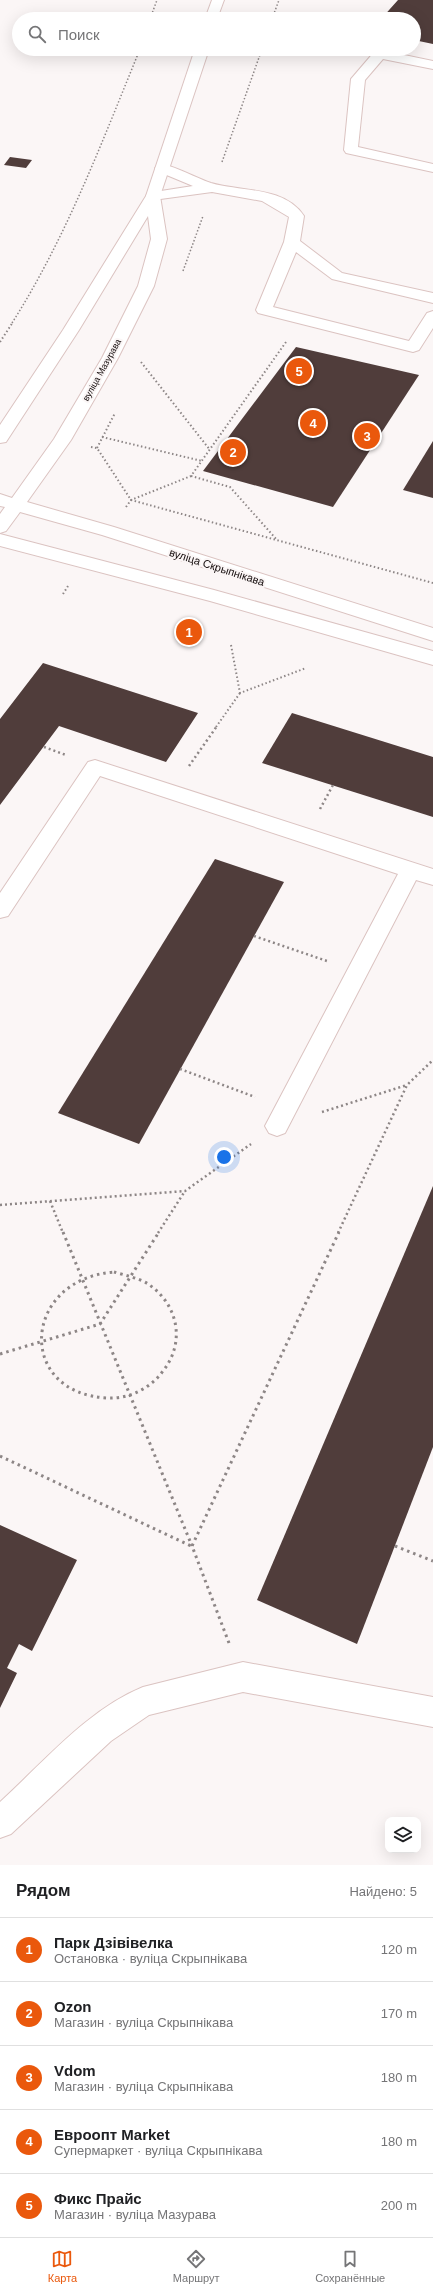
<!DOCTYPE html>
<html lang="ru">
<meta charset="utf-8">
<style>
:root{--surface:#fff;--page:#f2f2f2;--text:#202124;--muted:#757577;--line:#e0e0e0;--accent:#ea580c}
body{margin:0;font-family:Arial,sans-serif;background:var(--page);color:var(--text)}
.controls{position:absolute;right:12px;bottom:12px;display:grid;overflow:hidden;border-radius:8px;box-shadow:0 4px 16px #0002}
.controls button{width:36px;height:36px;display:grid;place-items:center;padding:0;border:0;border-bottom:1px solid var(--line);background:var(--surface);color:var(--text);font:20px sans-serif}
.you{position:absolute;left:224px;top:1157px;width:14px;height:14px;margin:-10px;border:3px solid #fff;border-radius:50%;background:#1a73e8;box-shadow:0 0 0 6px #1a73e833}
.badge{display:grid;place-items:center;width:26px;height:26px;border-radius:50%;background:var(--accent);color:#fff;font-size:13px;font-weight:700}
.pin{position:absolute;translate:-50% -50%;border:2px solid #fff;box-shadow:0 1px 4px #0006}
.list{margin:0;padding:0;list-style:none}
h2{display:flex;justify-content:space-between;align-items:center;height:52px;margin:0;padding:0 16px;font-size:17px}
h2 small{font-size:13px;font-weight:400;color:var(--muted)}
.list li{display:grid;grid-template-columns:26px 1fr auto;gap:12px;align-items:center;box-sizing:border-box;height:64px;padding:0 16px;border-top:1px solid var(--line)}
.list b{display:block;font-size:15px;white-space:nowrap}
.list p{margin:0;font-size:13px;white-space:nowrap;color:var(--muted)}
.list em{font-size:13px;font-style:normal;color:var(--muted)}
.icon{flex:none;width:22px;height:22px;fill:none;stroke:currentColor;stroke-width:2;stroke-linecap:round;stroke-linejoin:round}
.map{position:relative;flex:none;width:433px;height:1865px;overflow:hidden}
.search{position:absolute;background:var(--surface);box-shadow:0 4px 16px #0002;left:12px;right:12px;top:12px;height:44px;display:flex;align-items:center;gap:10px;box-sizing:border-box;padding:0 14px;border-radius:22px;color:var(--muted);font-size:15px}
.sheet{height:372px;background:var(--surface)}
nav{display:flex;justify-content:space-around;align-items:center;box-sizing:border-box;height:56px;border-top:1px solid var(--line);background:var(--surface);font-size:11px;color:var(--muted)}
nav a{display:grid;justify-items:center;gap:2px}
nav .on{color:var(--accent)}
.map>svg:first-child{display:block}
</style>
<div class="map">
<svg width="433" height="1865" viewBox="0 0 433 1865">
<rect width="100%" height="100%" fill="#fbf6f6"/>
<!-- building -->
<g fill="#503d3b">
<path d="M398,0H433V44L414,40V19H381Z"/>
<path d="M10,157L32,160L26,168L4,165Z"/>
<path d="M296,347L419,375L333,507L203,471Z"/>
<path d="M433,441V498L403,490Z"/>
<path d="M43,663L198,713L166,762L59,726L0,805V719Z"/>
<path d="M292,713L433,757V817L262,763Z"/>
<path d="M215,859L284,882L139,1144L58,1113Z"/>
<path d="M433,1186V1447L357,1644L257,1600Z"/>
<path d="M0,1525L77,1560L32,1651L19,1644L7,1668L17,1673L0,1708Z"/>
</g>
<g fill="none" stroke-linecap="round" stroke-linejoin="round">
<!-- minor casing -->
<g stroke="#dbc3c1" stroke-width="2">
<g id="minor">
<path d="M380,50L433,61V69L383,59L365,80L358,147L433,164V172L346,153L344,150L351,79L375,51Z"/>
<path d="M162,164C179,168 194,177 211,183C241,192 284,186 304,216L300,241L342,273L433,293V303L332,279L296,252L273,307L409,341L427,313L433,311V328L419,350L413,352L258,313L256,310L284,242L289,217L262,201L212,192L153,200L148,199L146,196L148,193L193,186L157,171L155,168Z"/>
<path d="M95,760L433,869V885L416,880L285,1133L277,1136L269,1133L265,1126L398,874L100,776L8,916L0,918V893L88,762Z"/>
<path d="M243,1662L433,1697V1727L243,1692L149,1715L111,1741L11,1834L0,1838V1802C44,1762 87,1710 143,1687Z"/>
</g>
</g>
<!-- major casing -->
<g stroke="#dbc3c1" stroke-width="2">
<g id="major">
<path d="M212,0H224L217,19H205Z"/>
<path d="M195,49H209L160,196L167,239L154,286L118,358L71,440L27,502L114,527L433,628V641L102,535L20,512L6,531L0,533V514L5,507L0,506V494L12,498L54,439L102,358L138,286L151,239L148,216L79,330L6,442L0,443V425L63,330L146,196Z"/>
<path d="M0,534L214,590L433,651V665L210,601L0,546Z"/>
</g>
</g>
<!-- path-far3 -->
<g stroke="#8d8686" stroke-width="1.5" stroke-dasharray="1.5 2" stroke-linecap="butt">
<path d="M150,19L157,0"/>
<path d="M272,19L279,0"/>
<path d="M222,162L262,49"/>
<path d="M183,271L203,216"/>
<path d="M12,323C66,238 102,142 140,49"/>
</g>
<!-- path-far2 -->
<g stroke="#8d8686" stroke-width="2" stroke-dasharray="1.5 2.5" stroke-linecap="butt">
<path d="M0,342L13,322"/>
<path d="M141,362L210,450"/>
<path d="M102,437L202,461"/>
<path d="M91,447L97,448L131,500L433,583"/>
<path d="M97,448L115,413"/>
<path d="M191,476L230,487L277,540"/>
<path d="M126,507L131,500L191,476L286,342"/>
<path d="M63,594L68,586"/>
<path d="M189,632L197,621"/>
<path d="M231,645L240,693L306,668"/>
<path d="M216,727L240,693"/>
</g>
<!-- path-far1 -->
<g stroke="#8d8686" stroke-width="2.5" stroke-dasharray="2 3" stroke-linecap="butt">
<path d="M44,747L66,755"/>
<path d="M189,766L217,726"/>
<path d="M320,809L333,785"/>
<path d="M254,936L327,961"/>
<path d="M180,1069L255,1097"/>
<path d="M322,1112L407,1085"/>
<path d="M50,1201L63,1233"/>
<path d="M0,1205L185,1191L251,1144"/>
<path d="M158,1233L185,1191"/>
<path d="M338,1233L407,1085L433,1060"/>
</g>
<!-- path -->
<g stroke="#8d8686" stroke-width="3" stroke-dasharray="2.5 4" stroke-linecap="butt">
<path d="M63,1232L192,1546"/>
<path d="M114,1272C124,1275 139,1278 148,1284C178,1304 186,1342 163,1371C151,1388 129,1399 108,1398C15,1394 22,1279 114,1272Z"/>
<path d="M0,1354L100,1324L159,1232"/>
<path d="M0,1456L191,1546"/>
<path d="M395,1546L433,1561"/>
<path d="M229,1643L192,1546L339,1232"/>
</g>
<!-- minor -->
<use href="#minor" fill="#fff" fill-rule="evenodd"/>
<!-- major -->
<use href="#major" fill="#fff" fill-rule="evenodd"/>
</g>
<g text-anchor="middle" stroke-width="4" stroke-linejoin="round" paint-order="stroke">
<!-- far-street labels -->
<g font-size="9" fill="#140c0c" stroke="#fbf6f6">
<text transform="translate(102 370) rotate(-61)" y="3">вуліца Мазурава</text>
</g>
<!-- street labels -->
<g font-size="11" fill="#140c0c" stroke="#fbf6f6">
<text transform="translate(217 567) rotate(18)" y="4">вуліца Скрыпнікава</text>
</g>
</g>
</svg>
<div class="controls">
<button><svg class="icon" aria-label="layers" viewBox="0 0 24 24"><path d="M12 4l9 5-9 5-9-5zM3 14l9 5 9-5"/></svg></button>
</div>
<div class="you"></div>
<div class="pin badge" style="left:189px;top:632px">1</div>
<div class="pin badge" style="left:233px;top:452px">2</div>
<div class="pin badge" style="left:367px;top:436px">3</div>
<div class="pin badge" style="left:313px;top:423px">4</div>
<div class="pin badge" style="left:299px;top:371px">5</div>
<div class="search"><svg class="icon" aria-label="search" viewBox="0 0 24 24"><circle cx="10" cy="10" r="6"/><path d="M15 15l6 6"/></svg>Поиск</div>
</div>
<section class="sheet">
<h2>Рядом<small>Найдено: 5</small></h2>
<ul class="list">
<li><span class="badge">1</span><div><b>Парк Дзівівелка</b><p>Остановка · вуліца Скрыпнікава</p></div><em>120 m</em></li>
<li><span class="badge">2</span><div><b>Ozon</b><p>Магазин · вуліца Скрыпнікава</p></div><em>170 m</em></li>
<li><span class="badge">3</span><div><b>Vdom</b><p>Магазин · вуліца Скрыпнікава</p></div><em>180 m</em></li>
<li><span class="badge">4</span><div><b>Евроопт Market</b><p>Супермаркет · вуліца Скрыпнікава</p></div><em>180 m</em></li>
<li><span class="badge">5</span><div><b>Фикс Прайс</b><p>Магазин · вуліца Мазурава</p></div><em>200 m</em></li>
</ul>
</section>
<nav>
<a class="on"><svg class="icon" aria-label="map" viewBox="0 0 24 24"><path d="M3 6l6-2 6 2 6-2v14l-6 2-6-2-6 2zM9 4v14M15 6v14"/></svg>Карта</a>
<a><svg class="icon" aria-label="directions" viewBox="0 0 24 24"><path d="M12 3l9 9-9 9-9-9zM9 14v-3h6M13 9l2 2-2 2"/></svg>Маршрут</a>
<a><svg class="icon" aria-label="saved" viewBox="0 0 24 24"><path d="M7 4h10v16l-5-4-5 4z"/></svg>Сохранённые</a>
</nav>
